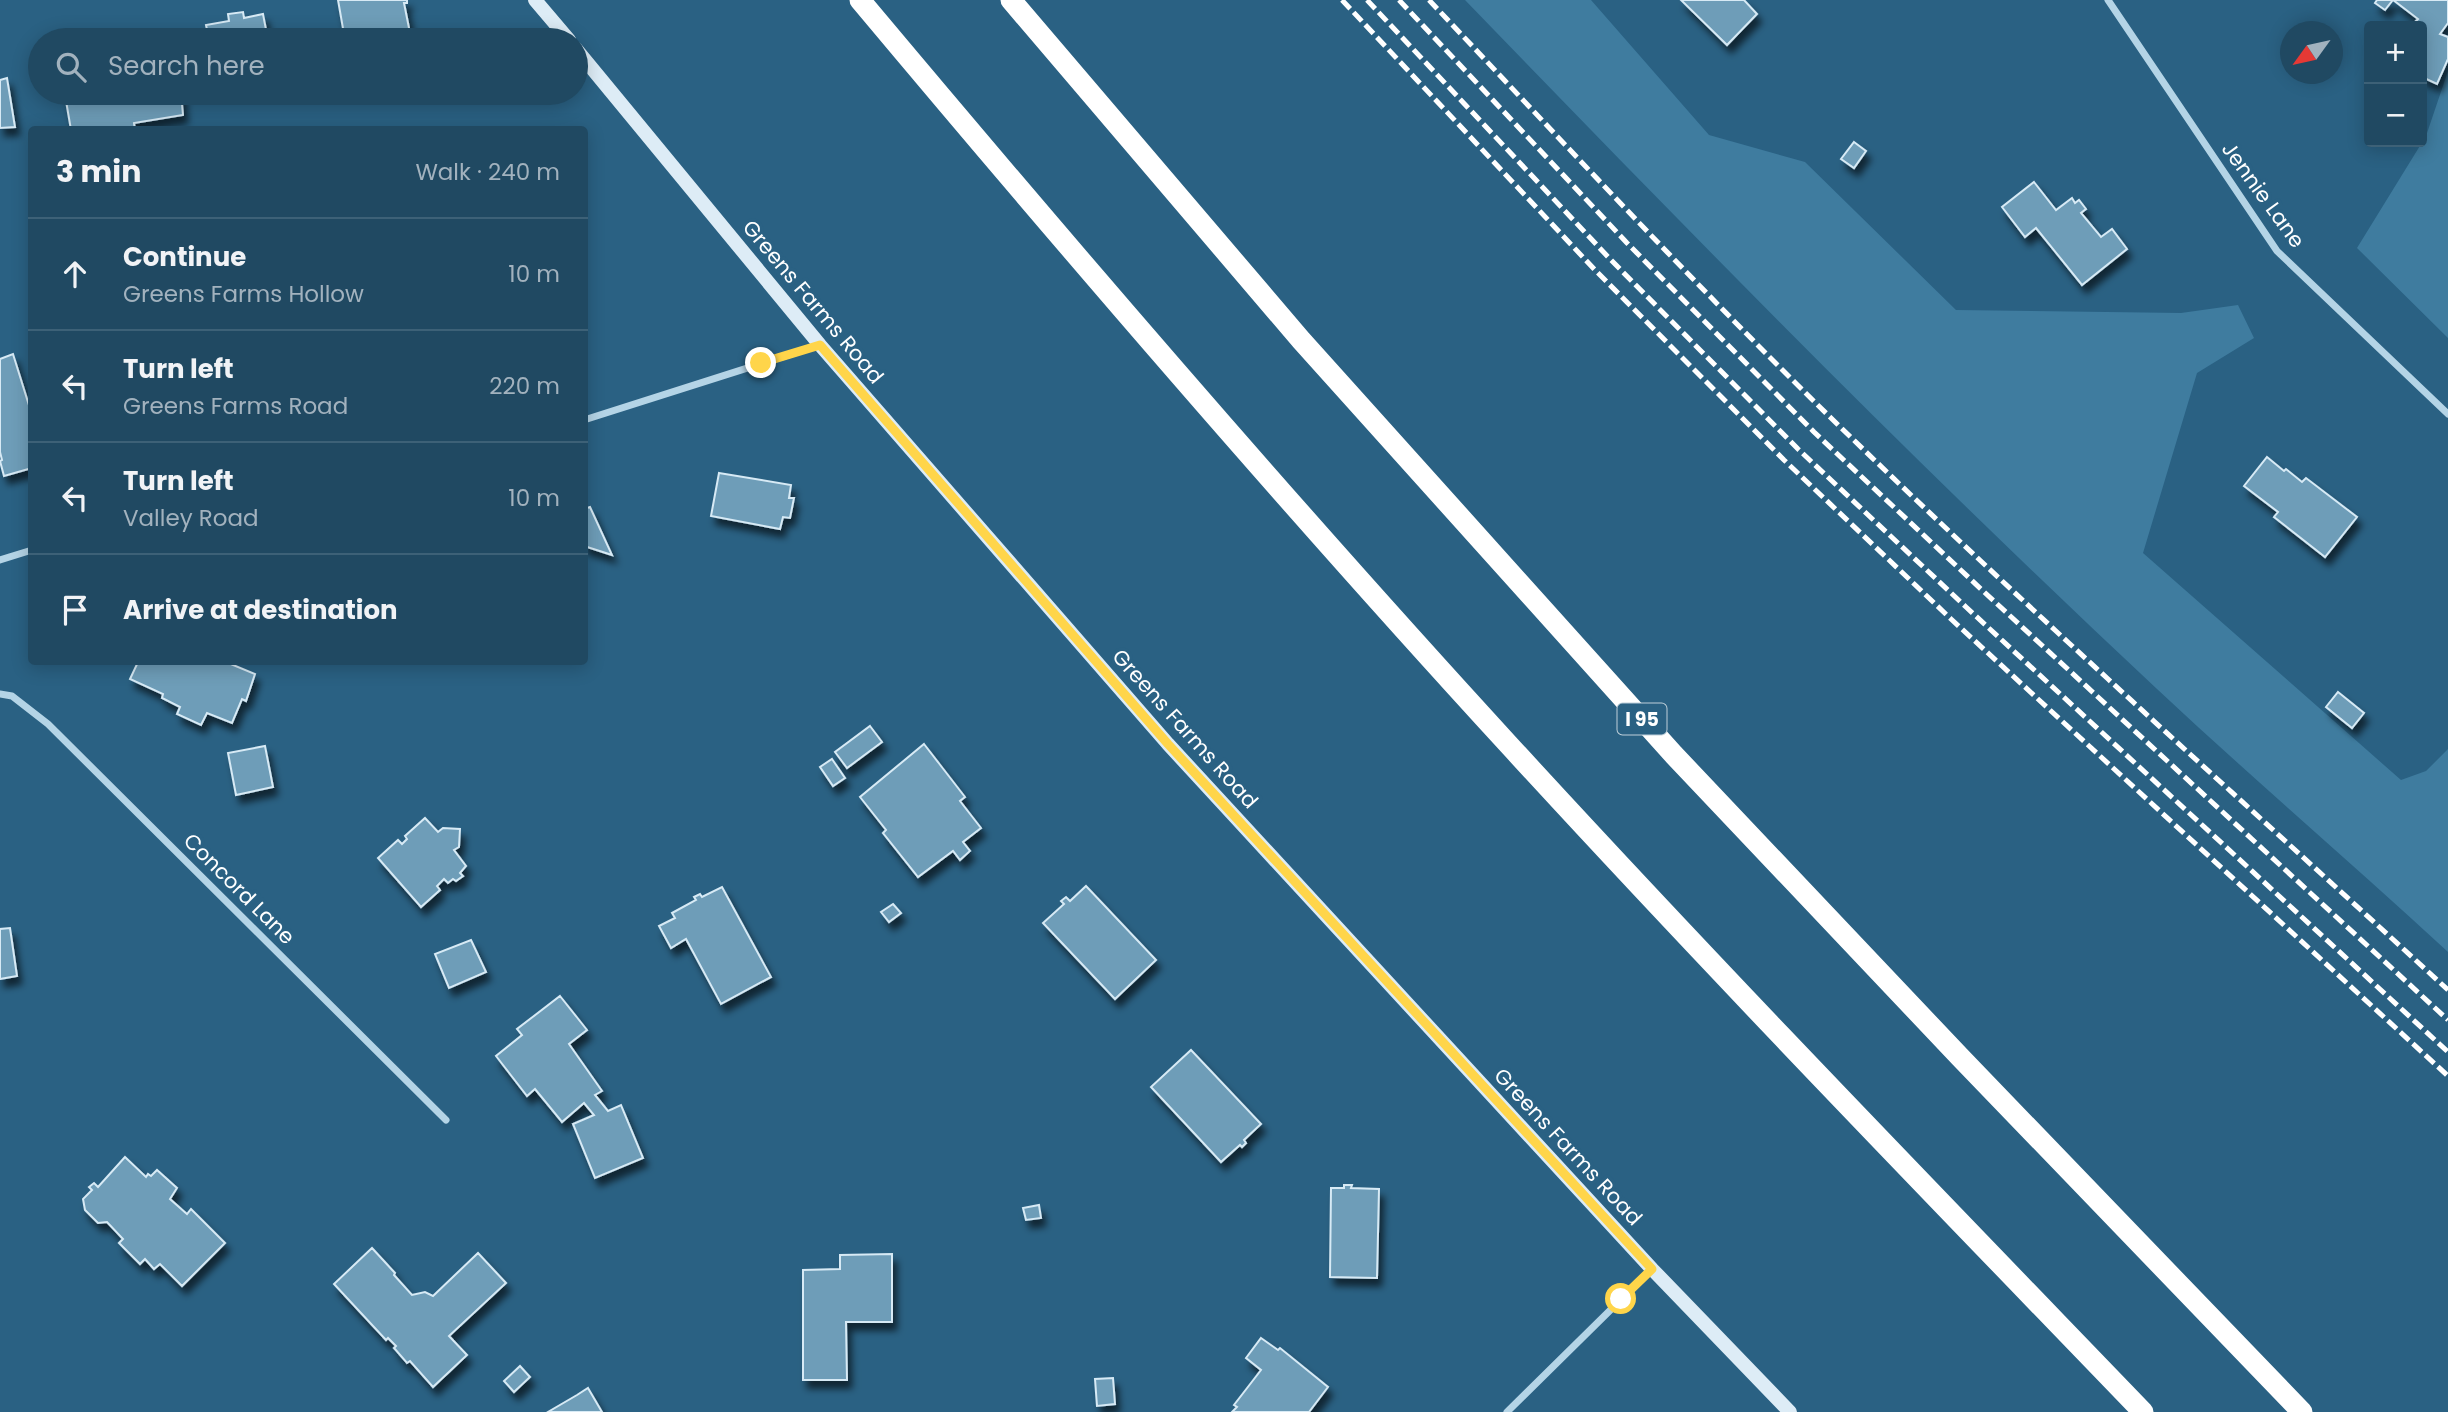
<!DOCTYPE html>
<meta charset="utf-8">
<style>
:root{--surface:#204962;--page:#2d536b;--text:#f1f3f6;--muted:#a2b2be;--line:#3d6177}
body{margin:0;font-family:Poppins,sans-serif;background:var(--page);color:var(--text)}
.controls{position:absolute;right:21px;top:21px;display:grid;overflow:hidden;border-radius:7px;box-shadow:0 4px 18px #0003}
.controls button{width:63px;height:63px;display:grid;place-items:center;padding:0;border:0;border-bottom:2px solid var(--line);background:var(--surface);color:var(--text);font:35px sans-serif}
.compass{position:absolute;left:2280px;top:21px;width:63px;height:63px;border-radius:50%;background:var(--surface);box-shadow:0 4px 18px #0003;rotate:237deg}
.stop{position:absolute;width:21px;height:21px;margin:-16px;border:5px solid #ffd54a;border-radius:50%;background:#fff}
.stop.end{background:#ffd54a;border-color:#fff;box-shadow:0 2px 7px #0008}
.list{margin:0;padding:0;list-style:none}
h2{display:flex;justify-content:space-between;align-items:center;height:91px;margin:0;padding:0 28px;font-size:30px}
h2 small{font-size:23px;font-weight:400;color:var(--muted)}
.list li{display:grid;grid-template-columns:46px 1fr auto;gap:21px;align-items:center;box-sizing:border-box;height:112px;padding:0 28px;border-top:2px solid var(--line)}
.list b{display:block;font-size:26px;white-space:nowrap}
.list p{margin:0;font-size:23px;white-space:nowrap;color:var(--muted)}
.list em{font-size:23px;font-style:normal;color:var(--muted)}
.icon{flex:none;width:38px;height:38px;fill:none;stroke:currentColor;stroke-width:2;stroke-linecap:round;stroke-linejoin:round}
.map{position:relative;flex:none;width:2448px;height:1412px;overflow:hidden}
.search{position:absolute;background:var(--surface);box-shadow:0 4px 18px #0003;left:28px;top:28px;width:560px;height:77px;display:flex;align-items:center;gap:18px;box-sizing:border-box;padding:0 24px;border-radius:38px;color:var(--muted);font-size:26px}
.panel{position:absolute;background:var(--surface);box-shadow:0 4px 18px #0003;left:28px;top:126px;width:560px;height:539px;border-radius:7px}
.map>svg:first-child{display:block}
</style>
<div class="map">
<svg width="2448" height="1412" viewBox="0 0 2448 1412">
<defs>
<filter id="shadow"><feDropShadow dx="4.5" dy="8" stdDeviation="3.5" flood-color="#0009"/></filter>
</defs>
<rect width="100%" height="100%" fill="#2a6183"/>
<!-- green -->
<g fill="#3f7c9f">
<path d="M1465,0H1591L1709,135L1805,162L1956,310L2181,313L2238,305L2254,338L2197,373L2143,553L2401,780L2426,771L2448,749V952C2352,863 2252,778 2157,689C1919,467 1691,234 1465,0Z"/>
<path d="M2448,71V338L2357,248L2426,136Z"/>
</g>
<!-- building -->
<g fill="#6e9db8" stroke="#d7eaf5" stroke-width="2" filter="url(#shadow)">
<path d="M338,0H407V3H404L410,33L380,40L379,37L345,40Z"/>
<path d="M1681,0H1744L1757,14L1727,45Z"/>
<path d="M2377,0H2448V23L2440,34L2448,37V59L2437,84L2422,77V26H2417L2414,23L2418,19L2393,0L2385,10L2375,3Z"/>
<path d="M243,12L244,18L263,14L268,40H209L206,25L229,21L228,14Z"/>
<path d="M7,78L15,127L0,128V80Z"/>
<path d="M77,93H181L183,115L134,123L135,130H71L65,95Z"/>
<path d="M1854,142L1866,151L1854,168L1841,159Z"/>
<path d="M2034,182L2056,210L2072,198L2075,203L2079,200L2086,209L2081,213L2101,237L2112,229L2127,249L2082,285L2036,228L2025,237L2002,207Z"/>
<path d="M13,354L32,415V468L4,476L0,461L2,460L0,452V359Z"/>
<path d="M2267,457L2284,471L2286,469L2302,482L2306,478L2357,517L2325,557L2274,517L2278,512L2244,486Z"/>
<path d="M719,473L791,485L789,498H794L790,518L783,517L780,529L711,516Z"/>
<path d="M590,507L612,555L584,546V509Z"/>
<path d="M138,662H226L255,674L246,701L242,699L232,723L207,713L201,725L177,714L180,707L162,698L163,694L130,679Z"/>
<path d="M2338,692L2364,713L2352,728L2326,707Z"/>
<path d="M870,726L882,742L847,768L835,752Z"/>
<path d="M924,744L965,797L960,801L981,828L963,842L970,851L960,860L953,851L918,877L883,833L886,830L860,797Z"/>
<path d="M265,746L273,787L236,795L228,753Z"/>
<path d="M832,759L845,778L833,786L820,767Z"/>
<path d="M425,818L438,832L443,828L460,829L459,847L454,850L466,866L460,873L463,876L456,881L453,879L448,883L444,879L437,886L440,890L421,907L378,858L398,840L402,844L407,839L405,836Z"/>
<path d="M1086,886L1156,960L1115,999L1043,923L1064,904L1061,901L1066,897L1070,901Z"/>
<path d="M722,887L771,977L721,1004L686,939L671,948L659,926L675,918L672,913L696,900L694,897L700,894L702,897Z"/>
<path d="M893,904L901,913L889,922L881,912Z"/>
<path d="M10,928L17,976L0,979V929Z"/>
<path d="M471,940L486,972L449,988L435,954Z"/>
<path d="M560,996L587,1030L569,1044L602,1091L595,1095L608,1111L621,1105L643,1158L595,1178L573,1124L594,1115L584,1103L562,1122L535,1089L527,1096L496,1056L522,1035L517,1029Z"/>
<path d="M1191,1050L1261,1124L1244,1140L1246,1143L1242,1147L1240,1145L1221,1162L1151,1087Z"/>
<path d="M125,1157L146,1177L148,1174L151,1176L157,1170L177,1188L170,1199L187,1214L191,1209L225,1243L182,1286L160,1264L154,1269L145,1259L140,1264L119,1243L123,1239L107,1222L98,1223L85,1210L83,1199L92,1190L89,1187L94,1183L98,1187Z"/>
<path d="M1344,1185H1352L1351,1188L1379,1189L1377,1278L1330,1277L1331,1188H1344Z"/>
<path d="M1039,1205L1041,1218L1026,1220L1023,1208Z"/>
<path d="M372,1248L395,1273L394,1275L412,1295L425,1292L433,1296L478,1253L506,1283L449,1336L467,1355L433,1387L410,1361L407,1363L394,1348L396,1346L388,1338L386,1340L334,1284Z"/>
<path d="M892,1254V1322H846L847,1380H803V1270L840,1269V1255Z"/>
<path d="M1261,1338L1278,1350L1280,1348L1328,1387L1309,1412H1232L1237,1407L1234,1405L1261,1370L1246,1358Z"/>
<path d="M520,1366L530,1377L514,1392L504,1381Z"/>
<path d="M1113,1378L1115,1404L1097,1406L1095,1379Z"/>
<path d="M588,1388L602,1412H548L577,1395Z"/>
</g>
<g fill="none" stroke-linecap="round" stroke-linejoin="round">
<!-- street -->
<g stroke="#b4d4e6" stroke-width="7">
<path d="M2108,0L2277,251L2448,414"/>
<path d="M584,420L820,345"/>
<path d="M0,560L32,550"/>
<path d="M0,694L12,696L48,724L446,1120"/>
<path d="M1507,1412L1652,1269"/>
</g>
<!-- secondary -->
<g stroke="#ddecf6" stroke-width="14">
<path d="M535,0L569,40"/>
<path d="M576,49L820,345L1168,744L1652,1269L1790,1412"/>
</g>
<!-- highway -->
<g stroke="#fff" stroke-width="21">
<path d="M860,0C1072,253 1286,502 1509,745C1716,971 1930,1191 2143,1412"/>
<path d="M1011,0L1301,340L1674,755L1960,1057L2302,1412"/>
</g>
<!-- rail -->
<g stroke="#fff" stroke-width="5" stroke-dasharray="12 5" stroke-linecap="butt">
<path d="M1342,0L1595,270L1784,460L1951,619L2448,1076"/>
<path d="M1367,0L1610,259L1798,449L1966,607L2448,1052"/>
<path d="M1399,0L1627,243L1814,432L1982,590L2448,1020"/>
<path d="M1429,0C1561,140 1692,282 1830,417C2031,613 2242,800 2448,990"/>
</g>
</g>
<g fill="none" stroke-linecap="round" stroke-linejoin="round">
<!-- route -->
<path stroke="#ffd54a" stroke-width="9" d="M761,363L820,345L1168,744L1652,1269L1621,1299"/>
</g>
<g text-anchor="middle" stroke-width="7" stroke-linejoin="round" paint-order="stroke">
<!-- shield labels -->
<rect fill="#2a6183" stroke="#bfd0da" stroke-width="2" x="1617.5" y="703.5" width="49" height="31" rx="5"/>
<g font-size="19" font-weight="bold" fill="#fff">
<text x="1642" y="726">I 95</text>
</g>
<!-- street labels -->
<g font-size="21" fill="#fff" stroke="#2a6183">
<text transform="translate(2263 195) rotate(54)" y="7">Jennie Lane</text>
<text transform="translate(813 302) rotate(50)" y="7">Greens Farms Road</text>
<text transform="translate(1185 729) rotate(48)" y="7">Greens Farms Road</text>
<text transform="translate(239 889) rotate(45)" y="7">Concord Lane</text>
<text transform="translate(1568 1147) rotate(47)" y="7">Greens Farms Road</text>
</g>
</g>
</svg>
<div class="controls">
<button>+</button>
<button>−</button>
</div>
<svg class="compass" viewBox="-18 -18 36 36"><path d="M0-13l5 13h-10z" fill="#e53935"/><path d="M0 13l5-13h-10z" fill="#a2b2be"/></svg>
<div class="stop" style="left:1621px;top:1299px"></div>
<div class="stop end" style="left:761px;top:363px"></div>
<div class="search"><svg class="icon" aria-label="search" viewBox="0 0 24 24"><circle cx="10" cy="10" r="6"/><path d="M15 15l6 6"/></svg>Search here</div>
<section class="panel">
<h2>3 min<small>Walk · 240 m</small></h2>
<ul class="list">
<li><svg class="icon" aria-label="ahead" viewBox="0 0 24 24"><path d="M12 20V5M6 11l6-6 6 6"/></svg><div><b>Continue</b><p>Greens Farms Hollow</p></div><em>10 m</em></li>
<li><svg class="icon" aria-label="left" viewBox="0 0 24 24"><path d="M17 20v-9H6M10 6l-5 5 5 5"/></svg><div><b>Turn left</b><p>Greens Farms Road</p></div><em>220 m</em></li>
<li><svg class="icon" aria-label="left" viewBox="0 0 24 24"><path d="M17 20v-9H6M10 6l-5 5 5 5"/></svg><div><b>Turn left</b><p>Valley Road</p></div><em>10 m</em></li>
<li><svg class="icon" aria-label="arrive" viewBox="0 0 24 24"><path d="M6 21V4h12l-3 4 3 4H6"/></svg><div><b>Arrive at destination</b></div></li>
</ul>
</section>
</div>
